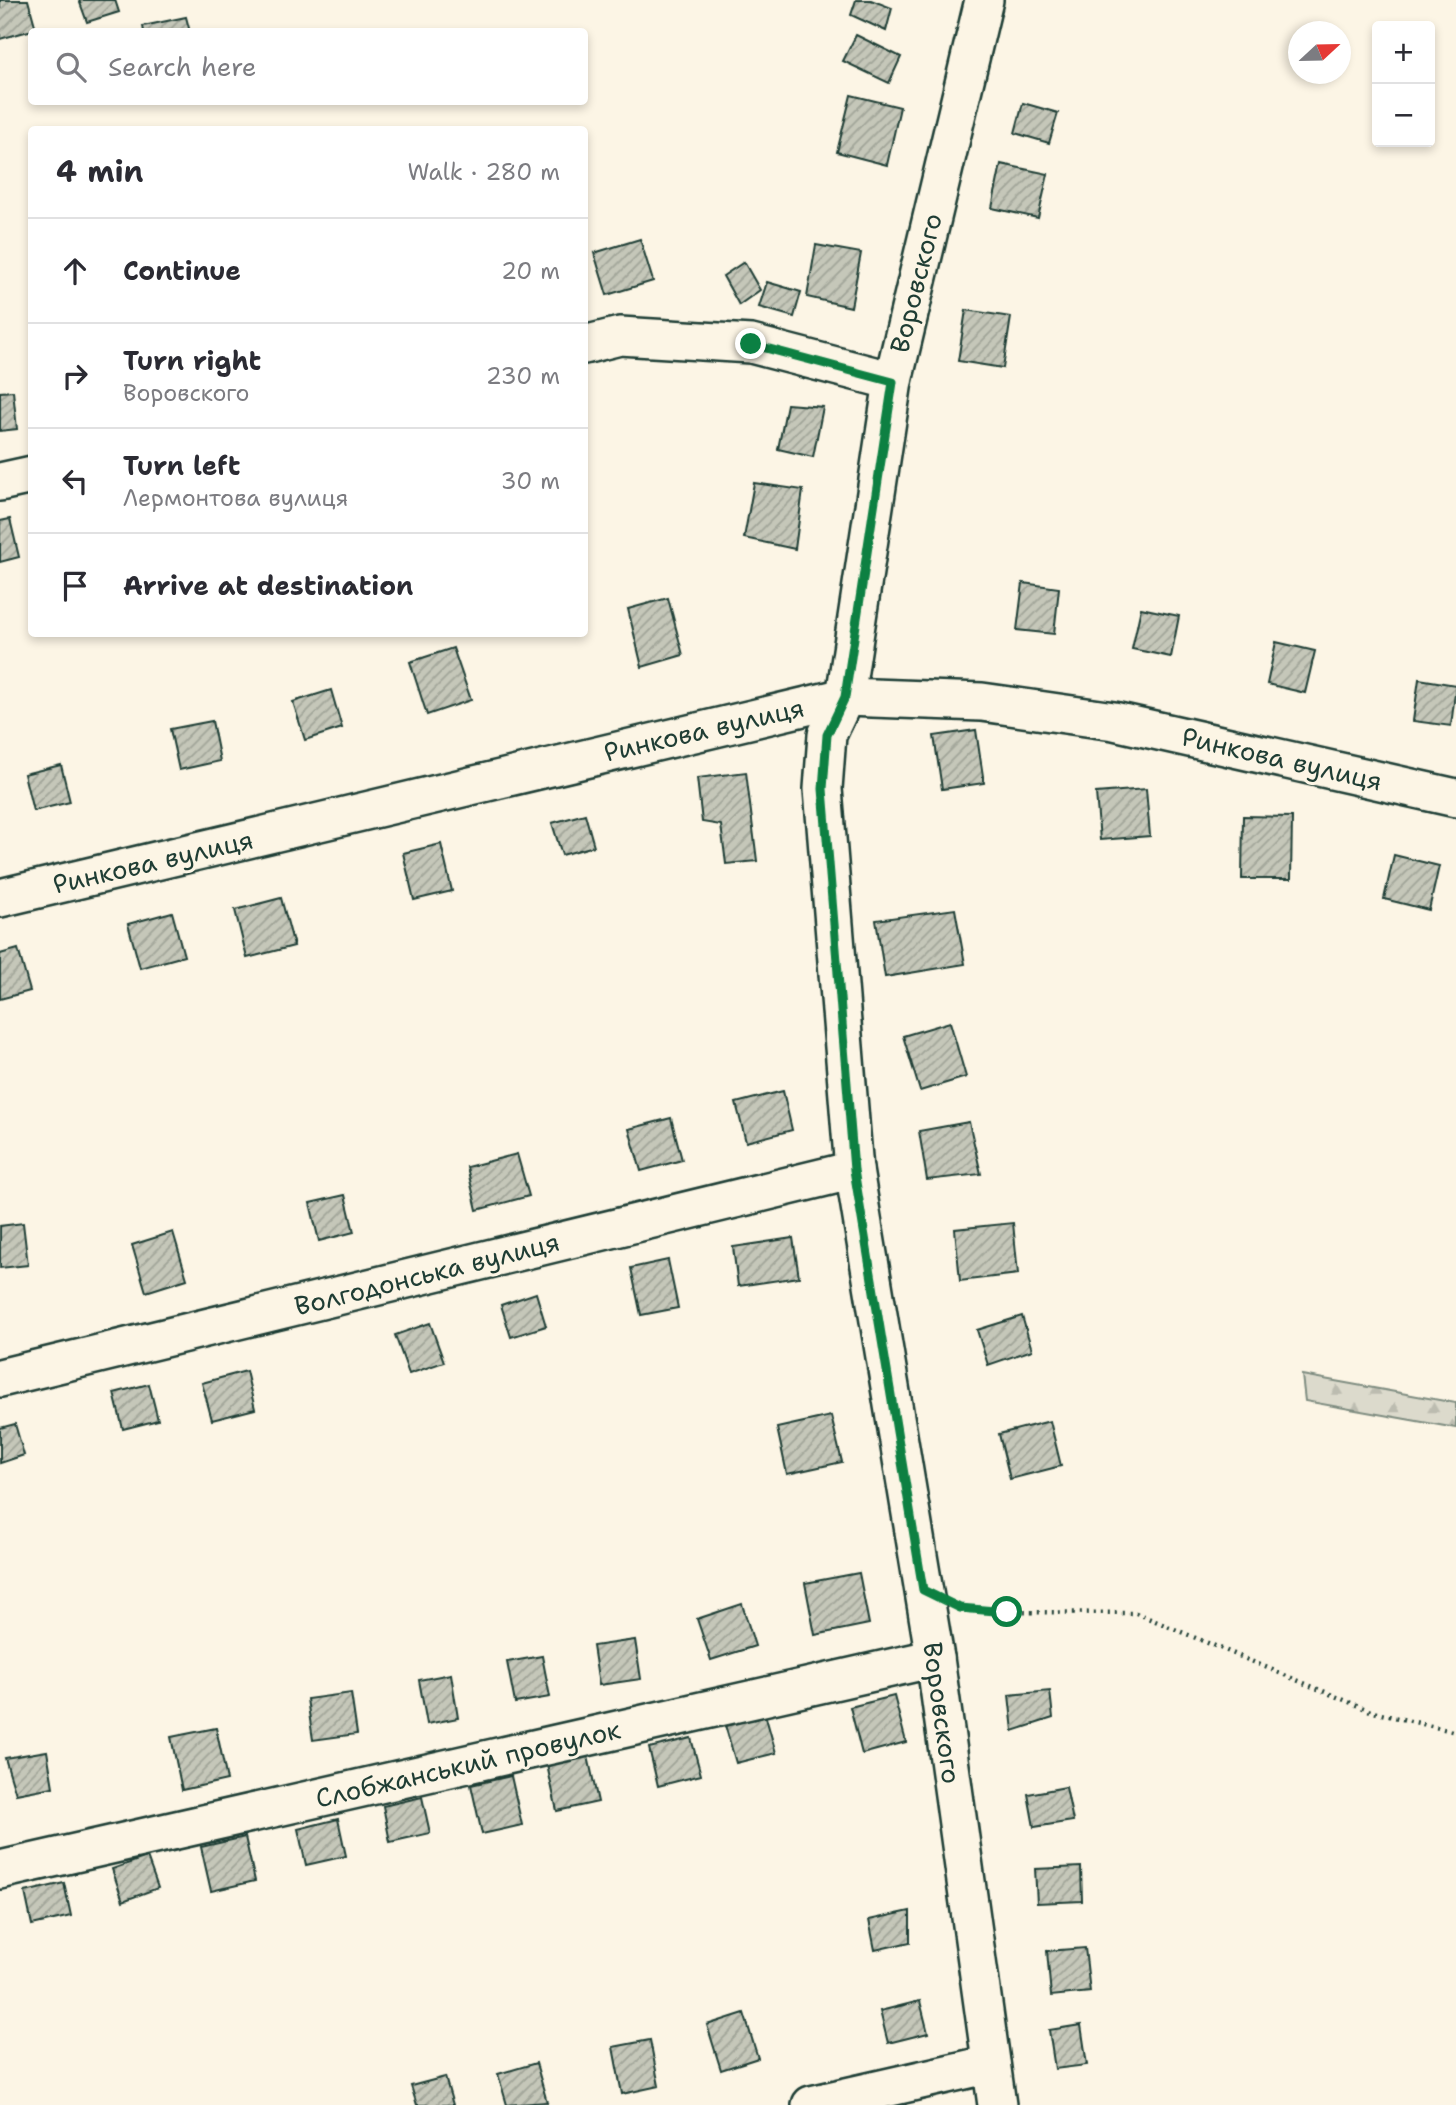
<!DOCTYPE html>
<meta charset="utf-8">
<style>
:root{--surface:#fff;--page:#f2f2f3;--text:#2b2b33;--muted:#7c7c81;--line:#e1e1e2}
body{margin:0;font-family:"Shantell Sans",sans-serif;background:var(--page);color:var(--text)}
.controls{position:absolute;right:21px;top:21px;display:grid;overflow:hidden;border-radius:7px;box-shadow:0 4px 10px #0003}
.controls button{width:63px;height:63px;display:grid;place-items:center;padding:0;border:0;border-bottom:2px solid var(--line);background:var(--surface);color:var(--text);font:35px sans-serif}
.compass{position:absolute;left:1288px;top:21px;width:63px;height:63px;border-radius:50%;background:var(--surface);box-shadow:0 4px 10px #0003;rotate:68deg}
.stop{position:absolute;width:21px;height:21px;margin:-16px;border:5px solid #0b8043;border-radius:50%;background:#fff}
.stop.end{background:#0b8043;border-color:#fff;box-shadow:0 2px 7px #0008}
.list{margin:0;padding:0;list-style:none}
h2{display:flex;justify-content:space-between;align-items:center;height:91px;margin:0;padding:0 28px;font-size:30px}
h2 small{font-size:23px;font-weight:400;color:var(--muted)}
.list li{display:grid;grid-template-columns:46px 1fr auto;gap:21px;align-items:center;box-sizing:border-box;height:105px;padding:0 28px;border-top:2px solid var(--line)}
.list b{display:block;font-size:26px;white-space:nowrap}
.list p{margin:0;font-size:23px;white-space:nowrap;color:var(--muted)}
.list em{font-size:23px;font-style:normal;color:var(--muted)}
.icon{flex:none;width:38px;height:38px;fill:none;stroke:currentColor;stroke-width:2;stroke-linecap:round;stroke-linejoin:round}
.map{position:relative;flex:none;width:1456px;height:2105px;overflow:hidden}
.search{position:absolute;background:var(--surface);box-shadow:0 4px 10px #0003;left:28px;top:28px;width:560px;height:77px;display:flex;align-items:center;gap:18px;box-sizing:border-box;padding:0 24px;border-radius:7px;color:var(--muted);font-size:26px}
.panel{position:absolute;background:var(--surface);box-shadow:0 4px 10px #0003;left:28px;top:126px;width:560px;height:511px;border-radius:7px}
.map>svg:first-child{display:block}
</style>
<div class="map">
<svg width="1456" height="2105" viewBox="0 0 1456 2105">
<defs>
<pattern id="forest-firs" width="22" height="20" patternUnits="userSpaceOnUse" patternTransform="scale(1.75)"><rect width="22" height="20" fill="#dcdacc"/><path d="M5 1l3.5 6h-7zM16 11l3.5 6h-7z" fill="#bcbcb0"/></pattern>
<pattern id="building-hatch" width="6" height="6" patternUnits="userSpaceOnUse" patternTransform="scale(1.75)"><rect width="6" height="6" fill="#c5c7b9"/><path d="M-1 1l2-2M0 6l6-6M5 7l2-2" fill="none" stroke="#9fa397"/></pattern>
</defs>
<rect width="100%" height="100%" fill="#fcf5e5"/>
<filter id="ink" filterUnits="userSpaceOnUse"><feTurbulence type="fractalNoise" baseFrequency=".0143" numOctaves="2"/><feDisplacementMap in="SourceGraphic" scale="14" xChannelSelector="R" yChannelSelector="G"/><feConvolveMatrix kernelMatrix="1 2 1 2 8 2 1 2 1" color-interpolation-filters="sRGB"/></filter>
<g filter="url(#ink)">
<!-- forest -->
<path fill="url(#forest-firs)" stroke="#7e8c80" stroke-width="2" d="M1302,1375L1456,1403V1428L1305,1401Z"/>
<!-- building -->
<g fill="url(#building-hatch)" stroke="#1f3d34" stroke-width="2">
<path d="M0,0H28L36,29L0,39Z"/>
<path d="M79,0H115L119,12L87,22Z"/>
<path d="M856,0H871L892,8L886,31L851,15Z"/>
<path d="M186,17L190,32H144L143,26Z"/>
<path d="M856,35L901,57L889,83L843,61Z"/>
<path d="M851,95L900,107L887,165L837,152Z"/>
<path d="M1023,103L1058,113L1049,143L1015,133Z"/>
<path d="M1001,164L1048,174L1038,218L992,208Z"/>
<path d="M640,239L653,281L607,295L594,253Z"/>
<path d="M816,245L861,253L851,307L807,297Z"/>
<path d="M744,262L760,290L739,305L723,276Z"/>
<path d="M767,282L801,292L794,317L759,307Z"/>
<path d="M966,310L1011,317L1003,368L958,361Z"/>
<path d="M13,391L17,429L0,431V392Z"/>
<path d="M787,404L823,407L813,457L778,449Z"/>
<path d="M754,483L803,490L795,549L744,538Z"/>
<path d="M10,519L19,557L0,562V521Z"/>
<path d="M1023,583L1059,588L1054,634L1017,630Z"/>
<path d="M668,598L683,655L642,667L628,609Z"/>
<path d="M1141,608L1179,616L1171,657L1132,649Z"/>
<path d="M1276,642L1315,651L1305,693L1267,684Z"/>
<path d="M453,648L471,700L427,715L410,662Z"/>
<path d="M1419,679L1456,685L1451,726L1413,721Z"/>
<path d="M331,690L342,728L305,740L293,702Z"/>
<path d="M212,721L220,761L179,770L170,729Z"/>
<path d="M976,730L984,783L942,789L934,736Z"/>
<path d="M61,765L70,802L33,811L24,774Z"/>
<path d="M746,772L757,861L726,864L721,825L702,822L697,778Z"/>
<path d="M1146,789L1150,836L1100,840L1096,793Z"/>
<path d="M585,814L594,846L562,855L552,823Z"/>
<path d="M1243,816L1292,817L1291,879H1242Z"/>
<path d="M441,844L452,891L414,900L403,853Z"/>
<path d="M1394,855L1439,866L1429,910L1384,899Z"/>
<path d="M281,898L294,946L247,958L235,910Z"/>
<path d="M955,909L965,964L885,977L876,920Z"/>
<path d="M172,912L184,956L140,968L128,924Z"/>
<path d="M18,949L30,991L0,999V954Z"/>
<path d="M950,1022L966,1077L920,1091L903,1036Z"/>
<path d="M783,1091L792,1130L746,1142L736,1103Z"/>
<path d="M671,1118L682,1160L641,1171L629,1129Z"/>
<path d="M969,1122L981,1174L927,1180L919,1131Z"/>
<path d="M517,1154L529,1196L477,1210L467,1167Z"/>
<path d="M345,1195L354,1232L319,1241L310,1203Z"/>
<path d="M23,1223L28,1265L0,1268V1226Z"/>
<path d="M1013,1223L1018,1274L960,1281L955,1229Z"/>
<path d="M173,1232L187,1279L146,1292L132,1245Z"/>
<path d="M793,1238L799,1277L738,1286L733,1247Z"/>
<path d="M668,1260L678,1308L641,1315L631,1268Z"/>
<path d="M536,1293L546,1326L511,1337L501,1305Z"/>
<path d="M1022,1316L1032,1350L988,1365L977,1330Z"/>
<path d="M430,1323L444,1362L409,1374L395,1335Z"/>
<path d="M246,1371L255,1409L212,1420L202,1383Z"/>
<path d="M149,1384L158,1420L123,1429L114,1393Z"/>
<path d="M831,1416L842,1462L787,1474L777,1428Z"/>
<path d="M1050,1421L1061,1466L1010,1479L999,1434Z"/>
<path d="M15,1424L24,1455L0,1463V1428Z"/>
<path d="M859,1573L869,1624L815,1635L805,1583Z"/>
<path d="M742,1604L755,1646L711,1660L697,1619Z"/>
<path d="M635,1640L641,1679L599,1685L593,1646Z"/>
<path d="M542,1656L550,1697L515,1703L507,1662Z"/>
<path d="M451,1674L458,1718L427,1724L419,1680Z"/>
<path d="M1050,1691L1053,1718L1013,1731L1009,1695Z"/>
<path d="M351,1693L357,1734L313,1740L307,1699Z"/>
<path d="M894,1696L906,1742L862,1754L850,1707Z"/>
<path d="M765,1714L776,1753L736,1763L725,1725Z"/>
<path d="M216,1728L227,1780L182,1790L171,1737Z"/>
<path d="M691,1738L701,1775L658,1786L649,1748Z"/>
<path d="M47,1751L53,1787L16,1794L5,1758Z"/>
<path d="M588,1756L598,1802L557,1811L547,1765Z"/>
<path d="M511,1776L522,1825L482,1834L471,1785Z"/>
<path d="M1066,1787L1073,1821L1034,1827L1028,1794Z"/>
<path d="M422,1797L430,1833L390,1842L383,1806Z"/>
<path d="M338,1819L346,1856L306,1865L298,1829Z"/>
<path d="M245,1837L255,1881L211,1891L201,1847Z"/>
<path d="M147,1857L158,1888L123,1901L112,1869Z"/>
<path d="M1081,1867L1082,1901L1037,1903L1035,1869Z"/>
<path d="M64,1883L71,1916L32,1925L25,1892Z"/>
<path d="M910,1911V1942L875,1950L869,1920Z"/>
<path d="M1085,1948L1090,1992L1051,1996L1047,1951Z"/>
<path d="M920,2001L928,2033L888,2043L880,2011Z"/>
<path d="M744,2013L758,2058L721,2070L707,2025Z"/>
<path d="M1081,2025L1087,2065L1055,2069L1049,2030Z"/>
<path d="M650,2040L659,2086L622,2094L613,2047Z"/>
<path d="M536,2063L547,2102L507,2105L498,2074Z"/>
<path d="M445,2077L453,2105H417L411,2086Z"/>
</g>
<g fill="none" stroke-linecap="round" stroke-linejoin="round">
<!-- minor casing -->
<g stroke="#1f3d34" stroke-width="42">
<g id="minor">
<path d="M984,0L893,381L845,697L827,735L823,789L854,1170L935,1658L997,2105"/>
<path d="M584,345L620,336L751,344L893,381"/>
<path d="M0,482L32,475"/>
<path d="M0,898L845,697L982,702L1114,721L1456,798"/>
<path d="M0,1378L854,1170"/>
<path d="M0,1870L935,1658"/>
<path d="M811,2105L991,2064"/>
</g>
</g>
<!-- path -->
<path stroke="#1f3d34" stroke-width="4.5" stroke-dasharray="2 5" stroke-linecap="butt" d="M961,1608L1007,1612L1136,1613L1373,1712L1456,1732"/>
<!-- minor -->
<use href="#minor" stroke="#fcf5e5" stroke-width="37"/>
</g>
</g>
<g fill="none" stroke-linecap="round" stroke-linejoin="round" filter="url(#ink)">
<!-- route -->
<path stroke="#0b8043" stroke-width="9" d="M751,344L893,382L845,697L827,735L823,789L854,1170L923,1590L960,1608L1007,1612"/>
</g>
<g text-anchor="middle" stroke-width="6" stroke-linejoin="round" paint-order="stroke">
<!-- street labels -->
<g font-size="26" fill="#1f3d34" stroke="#fcf5e5">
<text transform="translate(916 283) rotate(-76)" y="9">Воровского</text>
<text transform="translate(704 730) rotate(-13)" y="9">Ринкова вулиця</text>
<text transform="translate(1282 759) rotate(13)" y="9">Ринкова вулиця</text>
<text transform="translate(153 862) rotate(-13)" y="9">Ринкова вулиця</text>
<text transform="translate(427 1274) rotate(-14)" y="9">Волгодонська вулиця</text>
<text transform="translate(942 1713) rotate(82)" y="9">Воровского</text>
<text transform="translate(468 1764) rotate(-13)" y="9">Слобжанський провулок</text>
</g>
</g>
</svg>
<div class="controls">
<button>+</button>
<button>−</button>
</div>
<svg class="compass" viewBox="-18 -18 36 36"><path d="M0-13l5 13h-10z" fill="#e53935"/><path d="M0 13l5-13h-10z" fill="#7c7c81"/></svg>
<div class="stop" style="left:1007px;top:1612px"></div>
<div class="stop end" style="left:751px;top:344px"></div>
<div class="search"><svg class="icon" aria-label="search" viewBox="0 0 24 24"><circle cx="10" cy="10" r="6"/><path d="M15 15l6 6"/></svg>Search here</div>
<section class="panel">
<h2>4 min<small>Walk · 280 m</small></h2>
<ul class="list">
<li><svg class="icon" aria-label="ahead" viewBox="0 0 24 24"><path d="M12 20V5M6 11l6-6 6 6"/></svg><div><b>Continue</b></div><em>20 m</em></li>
<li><svg class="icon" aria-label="right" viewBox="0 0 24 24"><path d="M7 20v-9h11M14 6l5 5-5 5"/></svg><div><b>Turn right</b><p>Воровского</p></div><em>230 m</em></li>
<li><svg class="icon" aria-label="left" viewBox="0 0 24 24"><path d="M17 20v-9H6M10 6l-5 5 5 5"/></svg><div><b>Turn left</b><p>Лермонтова вулиця</p></div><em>30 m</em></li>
<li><svg class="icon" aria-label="arrive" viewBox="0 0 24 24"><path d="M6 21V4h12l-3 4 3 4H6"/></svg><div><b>Arrive at destination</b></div></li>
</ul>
</section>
</div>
